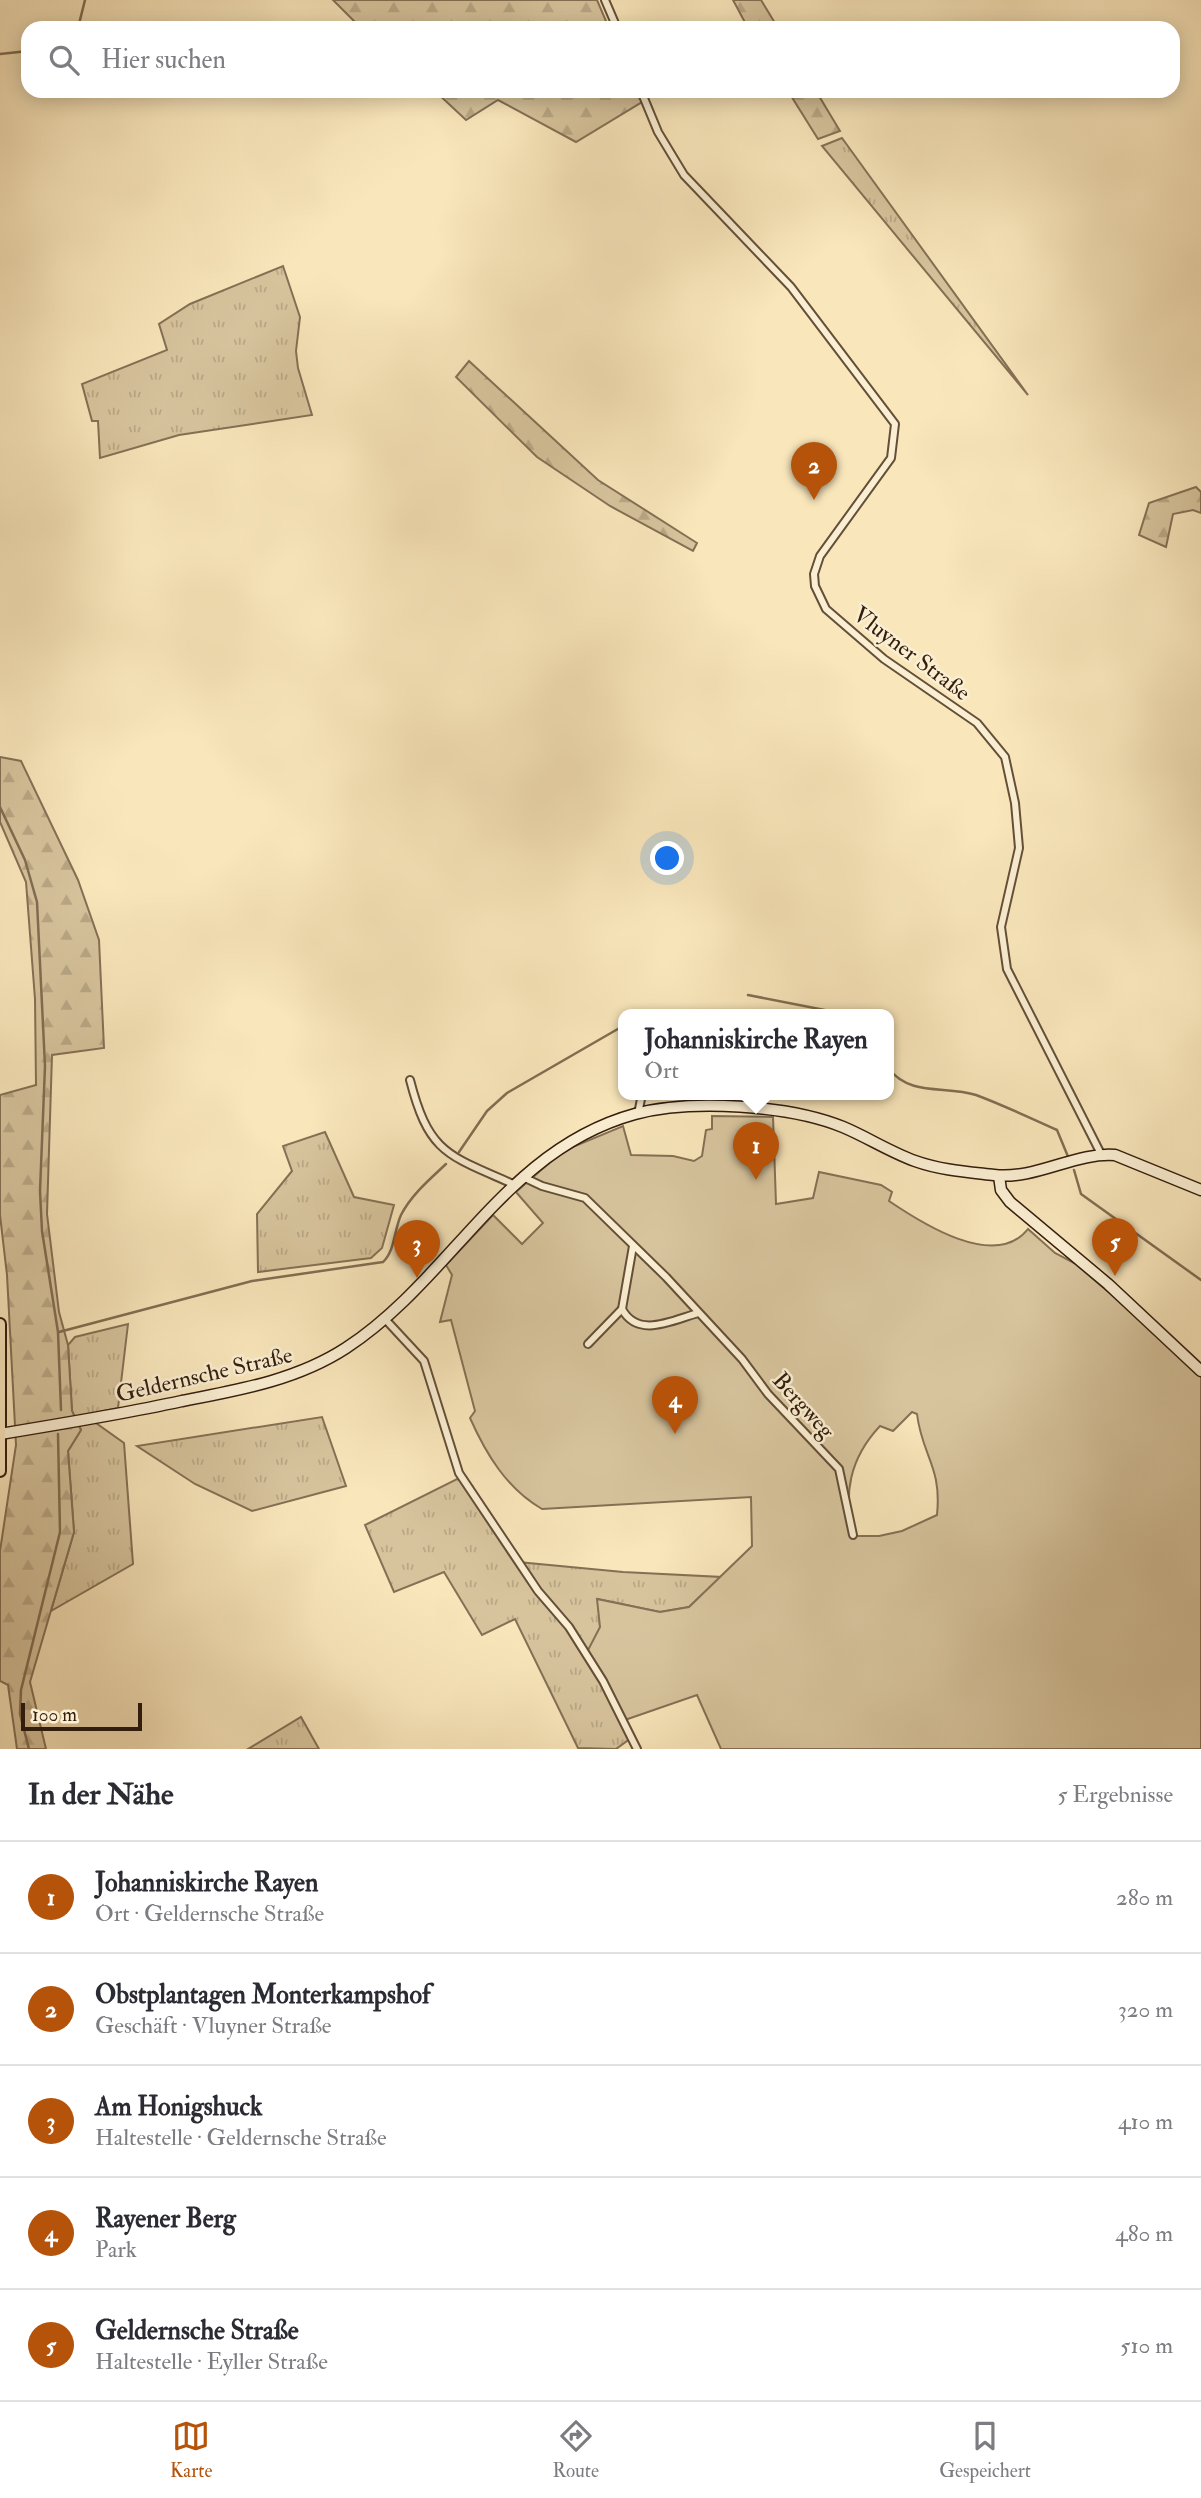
<!DOCTYPE html>
<html lang="de">
<meta charset="utf-8">
<style>
:root{--surface:#fff;--page:#f7f7f7;--text:#2b2b33;--muted:#7c7c81;--line:#e1e1e2;--accent:#b45309}
body{margin:0;font-family:"IM FELL Double Pica",serif;background:var(--page);color:var(--text)}
.scale{position:absolute;left:21px;bottom:18px;width:121px;box-sizing:border-box;padding-left:7px;border:4px solid #331d0d;border-top:0;font-size:19px;line-height:24px;white-space:nowrap;color:#331d0d;-webkit-text-stroke:5px #fbefd3;paint-order:stroke}
.you{position:absolute;left:668px;top:859px;width:24px;height:24px;margin:-18px;border:5px solid #fff;border-radius:50%;background:#1a73e8;box-shadow:0 0 0 10px #1a73e833}
.badge{display:grid;place-items:center;width:46px;height:46px;border-radius:50%;background:var(--accent);color:#fff;font-size:23px;font-weight:700}
.pin{position:absolute;translate:-50% -58px;filter:drop-shadow(0 2px 4px #0008)}
.pin::after{content:'';position:absolute;top:37px;width:24px;height:21px;background:inherit;clip-path:polygon(0 0,100% 0,50% 100%)}
.popup{position:absolute;left:618px;top:1009px;width:276px;height:91px;box-sizing:border-box;display:grid;place-content:center;border-radius:14px;background:var(--surface);filter:drop-shadow(0 2px 5px #0005);font-size:23px;white-space:nowrap;color:var(--muted)}
.popup b{font-size:26px;color:var(--text)}
.popup::after{content:'';position:absolute;left:50%;top:100%;margin-left:-14px;border:14px solid transparent;border-top-color:var(--surface)}
.list{margin:0;padding:0;list-style:none}
h2{display:flex;justify-content:space-between;align-items:center;height:91px;margin:0;padding:0 28px;font-size:30px}
h2 small{font-size:23px;font-weight:400;color:var(--muted)}
.list li{display:grid;grid-template-columns:46px 1fr auto;gap:21px;align-items:center;box-sizing:border-box;height:112px;padding:0 28px;border-top:2px solid var(--line)}
.list b{display:block;font-size:26px;white-space:nowrap}
.list p{margin:0;font-size:23px;white-space:nowrap;color:var(--muted)}
.list em{font-size:23px;font-style:normal;color:var(--muted)}
.icon{flex:none;width:38px;height:38px;fill:none;stroke:currentColor;stroke-width:2;stroke-linecap:round;stroke-linejoin:round}
.map{position:relative;flex:none;width:1201px;height:1749px;overflow:hidden}
.search{position:absolute;background:var(--surface);box-shadow:0 4px 18px #0003;left:21px;right:21px;top:21px;height:77px;display:flex;align-items:center;gap:18px;box-sizing:border-box;padding:0 24px;border-radius:21px;color:var(--muted);font-size:26px}
.sheet{height:651px;background:var(--surface)}
nav{display:flex;justify-content:space-around;align-items:center;box-sizing:border-box;height:98px;border-top:2px solid var(--line);background:var(--surface);font-size:19px;color:var(--muted)}
nav a{display:grid;justify-items:center;gap:4px}
nav .on{color:var(--accent)}
.map>svg:first-child{display:block}
</style>
<div class="map">
<svg width="1201" height="1749" viewBox="0 0 1201 1749">
<defs>
<pattern id="grass-tufts" width="24" height="20" patternUnits="userSpaceOnUse" patternTransform="scale(1.75)"><rect width="24" height="20" fill="#d7c49d"/><path d="M3 7l-1-3M5 7V3M7 7l1-3M15 17l-1-3M17 17v-4M19 17l1-3" fill="none" stroke="#b9a886"/></pattern>
<pattern id="forest-firs" width="22" height="20" patternUnits="userSpaceOnUse" patternTransform="scale(1.75)"><rect width="22" height="20" fill="#d7c49d"/><path d="M5 1l3.5 6h-7zM16 11l3.5 6h-7z" fill="#b9a886"/></pattern>
</defs>
<rect width="100%" height="100%" fill="#f9e6bb"/>
<filter id="stains"><feTurbulence type="fractalNoise" baseFrequency=".00286" numOctaves="4"/><feColorMatrix values="0 0 0 0 .2 0 0 0 0 .09 0 0 0 0 .02 0 0 0 .5 -.17"/></filter>
<radialGradient id="worn" r=".72"><stop offset=".6" stop-color="#630" stop-opacity="0"/><stop offset="1" stop-color="#630" stop-opacity=".3"/></radialGradient>
<!-- grass -->
<g fill="url(#grass-tufts)" stroke="#857055" stroke-width="2">
<path d="M842,138L1028,395L822,146Z"/>
<path d="M283,266L300,317L296,351L298,368L312,415L179,435L100,458L98,421H92L82,384L167,350L159,324L190,304Z"/>
<path d="M325,1132L354,1197L394,1205L382,1248L371,1258L258,1272L257,1214L292,1171L283,1146Z"/>
<path d="M128,1324L118,1408L98,1412L96,1423L124,1443L133,1564L51,1611L74,1532L68,1451L81,1430L72,1411L68,1345L75,1337Z"/>
<path d="M322,1417L346,1486L252,1511L195,1484L137,1446Z"/>
<path d="M457,1479L472,1486L469,1488L518,1562L623,1572L721,1577L689,1607L660,1612L598,1599L600,1627L631,1738L616,1749L578,1748L515,1619L482,1635L444,1572L394,1592L365,1525Z"/>
<path d="M301,1717L319,1749H248Z"/>
</g>
<!-- forest -->
<g fill="url(#forest-firs)" stroke="#857055" stroke-width="2">
<path d="M333,0H597L609,28H361Z"/>
<path d="M733,0H761L778,28H748Z"/>
<path d="M435,91H637L642,102L576,142L498,100L466,120Z"/>
<path d="M788,91H816L840,131L818,139Z"/>
<path d="M469,361L598,480L697,543L693,551L610,506L537,457L456,377Z"/>
<path d="M1196,487L1201,492V513L1193,510L1173,514L1166,547L1139,535L1149,503Z"/>
<path d="M0,757L21,761L78,880L99,940L104,1048L52,1055L47,1214L59,1312L68,1345L72,1411L81,1430L68,1451L74,1532L30,1682L46,1749H17L8,1685L0,1681V1551L16,1445L7,1275L0,1215V1095L36,1085L35,999L26,882L0,822Z"/>
</g>
<!-- green -->
<path fill="#d7c49d" stroke="#857055" stroke-width="2" fill-rule="evenodd" d="M712,1116L773,1117L776,1204L813,1198L819,1172L881,1185L892,1192L889,1201C920,1222 995,1271 1028,1229L1055,1253L1076,1264L1201,1372V1749H721L697,1695L622,1721L586,1654L600,1627L597,1599L660,1612L689,1607L752,1546L751,1497L542,1509C507,1489 486,1454 470,1418L475,1411L451,1320L440,1322L452,1275L446,1265L493,1215L522,1244L543,1223L516,1192L563,1151L623,1126L631,1155L673,1156L694,1161L702,1156L706,1130L712,1129ZM912,1412L917,1414C922,1456 942,1466 937,1515L902,1531L879,1536H852C844,1493 849,1459 880,1426L893,1431Z"/>
<g fill="none" stroke-linecap="round" stroke-linejoin="round">
<!-- stream -->
<g stroke="#826d52" stroke-width="2.5">
<path d="M78,28L85,0"/>
<path d="M0,54L28,51"/>
<path d="M0,807L25,860L37,902L45,1066L40,1191L42,1231L58,1332L61,1410"/>
<path d="M748,995L845,1014"/>
<path d="M889,1069C911,1097 946,1085 976,1095C1003,1105 1030,1118 1057,1130L1069,1159"/>
<path d="M459,1152L487,1111L507,1093L623,1026"/>
<path d="M1074,1170L1081,1194L1201,1280"/>
<path d="M59,1332L252,1281L383,1262C395,1251 394,1230 401,1215C411,1195 430,1179 446,1164"/>
<path d="M29,1749L20,1714L21,1690L60,1532L58,1434"/>
</g>
<!-- street casing -->
<g stroke="#644f38" stroke-width="10">
<g id="street">
<path d="M605,0L617,28"/>
<path d="M641,91L658,132L684,175L791,287L895,424L891,458L820,556L814,574L815,586L826,609L884,659L977,723L1005,757L1015,803L1019,848L1001,927L1007,969L1101,1154"/>
<path d="M410,1080C429,1154 448,1155 513,1184"/>
<path d="M638,1114L642,1094"/>
<path d="M523,1177L542,1186L585,1198L666,1277L742,1359L768,1394L839,1469L853,1535"/>
<path d="M633,1246L622,1309C638,1339 673,1320 698,1313"/>
<path d="M385,1319L424,1361L459,1473L538,1591L569,1627L603,1681L637,1749"/>
<path d="M588,1344L622,1309"/>
</g>
</g>
<!-- secondary casing -->
<g stroke="#331d0d" stroke-width="13">
<g id="secondary">
<path d="M999,1176L1001,1190L1010,1202L1108,1284L1201,1371"/>
<path d="M0,1434C61,1424 122,1414 182,1401C239,1390 297,1380 346,1348C453,1278 504,1150 635,1114C691,1099 789,1105 843,1127C867,1137 890,1152 915,1161C940,1170 968,1172 994,1175C1036,1180 1075,1152 1115,1155L1201,1190"/>
</g>
</g>
<!-- primary casing -->
<g stroke="#331d0d" stroke-width="14">
<path id="primary" d="M0,1324V1471"/>
</g>
<!-- street -->
<use href="#street" stroke="#fbefd3" stroke-width="6"/>
<!-- secondary -->
<use href="#secondary" stroke="#fbefd3" stroke-width="10"/>
<!-- primary -->
<use href="#primary" stroke="#f9e6bb" stroke-width="10"/>
</g>
<g text-anchor="middle" stroke-width="5" stroke-linejoin="round" paint-order="stroke">
<!-- street labels -->
<g font-size="23" fill="#331d0d" stroke="#fbefd3">
<text transform="translate(912 653) rotate(37)" y="8">Vluyner Straße</text>
<text transform="translate(204 1374) rotate(-13)" y="8">Geldernsche Straße</text>
<text transform="translate(804 1405) rotate(48)" y="8">Bergweg</text>
</g>
</g>
<rect width="100%" height="100%" filter="url(#stains)"/>
<rect width="100%" height="100%" fill="url(#worn)"/>
</svg>
<div class="scale">100 m</div>
<div class="you"></div>
<div class="pin badge" style="left:756px;top:1180px">1</div>
<div class="popup"><b>Johanniskirche Rayen</b>Ort</div>
<div class="pin badge" style="left:814px;top:500px">2</div>
<div class="pin badge" style="left:417px;top:1278px">3</div>
<div class="pin badge" style="left:675px;top:1434px">4</div>
<div class="pin badge" style="left:1115px;top:1276px">5</div>
<div class="search"><svg class="icon" aria-label="search" viewBox="0 0 24 24"><circle cx="10" cy="10" r="6"/><path d="M15 15l6 6"/></svg>Hier suchen</div>
</div>
<section class="sheet">
<h2>In der Nähe<small>5 Ergebnisse</small></h2>
<ul class="list">
<li><span class="badge">1</span><div><b>Johanniskirche Rayen</b><p>Ort · Geldernsche Straße</p></div><em>280 m</em></li>
<li><span class="badge">2</span><div><b>Obstplantagen Monterkampshof</b><p>Geschäft · Vluyner Straße</p></div><em>320 m</em></li>
<li><span class="badge">3</span><div><b>Am Honigshuck</b><p>Haltestelle · Geldernsche Straße</p></div><em>410 m</em></li>
<li><span class="badge">4</span><div><b>Rayener Berg</b><p>Park</p></div><em>480 m</em></li>
<li><span class="badge">5</span><div><b>Geldernsche Straße</b><p>Haltestelle · Eyller Straße</p></div><em>510 m</em></li>
</ul>
</section>
<nav>
<a class="on"><svg class="icon" aria-label="map" viewBox="0 0 24 24"><path d="M3 6l6-2 6 2 6-2v14l-6 2-6-2-6 2zM9 4v14M15 6v14"/></svg>Karte</a>
<a><svg class="icon" aria-label="directions" viewBox="0 0 24 24"><path d="M12 3l9 9-9 9-9-9zM9 14v-3h6M13 9l2 2-2 2"/></svg>Route</a>
<a><svg class="icon" aria-label="saved" viewBox="0 0 24 24"><path d="M7 4h10v16l-5-4-5 4z"/></svg>Gespeichert</a>
</nav>
